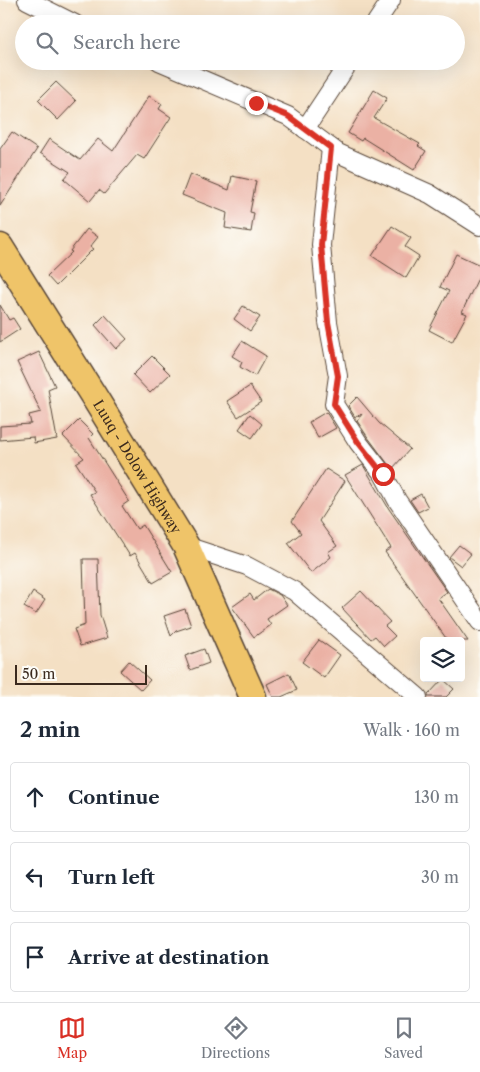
<!DOCTYPE html>
<meta charset="utf-8">
<style>
:root{--surface:#fff;--page:#f2f2f3;--text:#1f2937;--muted:#747a83;--line:#e0e1e3;--accent:#d93025}
body{margin:0;font-family:"Libre Caslon Text",serif;background:var(--page);color:var(--text)}
.controls{position:absolute;right:15px;bottom:15px;display:grid;overflow:hidden;border-radius:5px;box-shadow:0 5px 20px #0002}
.controls button{width:45px;height:45px;display:grid;place-items:center;padding:0;border:0;border-bottom:1px solid var(--line);background:var(--surface);color:var(--text);font:25px sans-serif}
.scale{position:absolute;left:15px;bottom:12px;width:132px;box-sizing:border-box;padding-left:5px;border:2px solid #3b2a1e;border-top:0;font-size:14px;line-height:18px;white-space:nowrap;color:#3b2a1e;-webkit-text-stroke:4px #fdfcf7;paint-order:stroke}
.stop{position:absolute;width:15px;height:15px;margin:-11px;border:4px solid #d93025;border-radius:50%;background:#fff}
.stop.end{background:#d93025;border-color:#fff;box-shadow:0 1px 5px #0008}
.list{margin:0;padding:0;list-style:none}
h2{display:flex;justify-content:space-between;align-items:center;height:65px;margin:0;padding:0 20px;font-size:21px}
h2 small{font-size:16px;font-weight:400;color:var(--muted)}
.list li{display:grid;grid-template-columns:32px 1fr auto;gap:15px;align-items:center;box-sizing:border-box;height:70px;margin:0 10px 10px;padding:0 10px;border:1px solid var(--line);border-radius:5px}
.list b{display:block;font-size:19px;white-space:nowrap}
.list em{font-size:16px;font-style:normal;color:var(--muted)}
.icon{flex:none;width:28px;height:28px;fill:none;stroke:currentColor;stroke-width:2;stroke-linecap:round;stroke-linejoin:round}
.map{position:relative;flex:none;width:480px;height:697px;overflow:hidden}
.search{position:absolute;background:var(--surface);box-shadow:0 5px 20px #0002;left:15px;right:15px;top:15px;height:55px;display:flex;align-items:center;gap:12px;box-sizing:border-box;padding:0 18px;border-radius:28px;color:var(--muted);font-size:19px}
.sheet{height:305px;background:var(--surface)}
nav{display:flex;justify-content:space-around;align-items:center;box-sizing:border-box;height:70px;border-top:1px solid var(--line);background:var(--surface);font-size:14px;color:var(--muted)}
nav a{display:grid;justify-items:center;gap:2px}
nav .on{color:var(--accent)}
.map>svg:first-child{display:block}
</style>
<div class="map">
<svg width="480" height="697" viewBox="0 0 480 697">
<rect width="100%" height="100%" fill="#fdfcf7"/>
<filter id="ink" filterUnits="userSpaceOnUse"><feTurbulence type="fractalNoise" baseFrequency=".02" numOctaves="2"/><feDisplacementMap in="SourceGraphic" scale="10" xChannelSelector="R" yChannelSelector="G"/><feConvolveMatrix kernelMatrix="1 2 1 2 8 2 1 2 1" color-interpolation-filters="sRGB"/></filter>
<filter id="wash" filterUnits="userSpaceOnUse"><feTurbulence type="fractalNoise" baseFrequency=".0096" numOctaves="4" result="noise"/><feDisplacementMap in="SourceGraphic" scale="20" xChannelSelector="R" yChannelSelector="G"/><feGaussianBlur stdDeviation="1.12" result="paint"/><feColorMatrix in="noise" values="0 0 0 0 0 0 0 0 0 0 0 0 0 0 0 0 0 1.4 0 .05"/><feComposite in="paint" operator="in"/></filter>
<g filter="url(#wash)">
<rect width="100%" height="100%" fill="#f4e0c4"/>
<g id="blocks">
<!-- building -->
<g fill="#ebb1a4">
<path d="M56,82L76,101L58,120L38,100Z"/>
<path d="M374,90L387,98L374,118L420,144L418,146L426,151L414,170L363,138L361,141L348,133Z"/>
<path d="M149,96L162,104L159,109L171,117L144,159L137,155L104,194L99,190L90,201L64,179L70,172L40,153L49,139L80,160L98,139L113,151Z"/>
<path d="M12,132L37,149L0,206V149Z"/>
<path d="M190,174L229,190L232,176L256,181L250,212L254,213L251,232L225,228L227,213L182,195Z"/>
<path d="M392,226L411,238L405,247L419,256L406,278L372,256Z"/>
<path d="M87,229L98,237L90,247L93,249L56,286L47,276L72,252L70,251Z"/>
<path d="M456,254L480,265V274L462,312L467,314L452,342L429,330L449,291L440,287Z"/>
<path d="M0,305L9,320L13,318L20,329L0,342Z"/>
<path d="M243,306L260,317L250,331L234,319Z"/>
<path d="M105,315L127,339L116,349L95,325Z"/>
<path d="M242,341L266,356L255,376L240,367L242,362L232,356Z"/>
<path d="M39,352L55,386L48,389L57,439L34,443L33,437L0,440V426L31,424L29,415L41,412L17,362Z"/>
<path d="M152,356L170,374L150,393L133,375Z"/>
<path d="M250,386L261,402L238,417L227,401Z"/>
<path d="M357,397L379,423L410,449L393,468L388,464L367,436L357,421L362,414L355,417L348,406Z"/>
<path d="M326,412L336,428L318,438L309,422Z"/>
<path d="M250,414L262,424L252,438L239,429Z"/>
<path d="M79,420L93,434L89,438L129,501L122,506L137,529L143,525L172,572L153,583L135,553L130,556L90,494L95,492L76,463L84,458L63,436Z"/>
<path d="M363,465L389,509L447,592L438,598L468,641H448L385,552L391,548L345,475Z"/>
<path d="M326,469L345,481L319,521L337,546L328,552L331,557L311,573L288,543L301,533L292,521Z"/>
<path d="M421,494L428,507L418,512L410,500Z"/>
<path d="M459,545L471,554L461,566L449,557Z"/>
<path d="M83,559H98L100,615L107,638L80,646L74,629L85,625Z"/>
<path d="M268,589L280,595L287,605L267,619L271,625L254,637L232,607L250,594L254,600Z"/>
<path d="M361,591L390,622L385,626L395,636L384,646L375,636L371,639L342,608Z"/>
<path d="M33,592L45,600L36,614L24,607Z"/>
<path d="M185,609L191,626L176,631L171,636L164,616Z"/>
<path d="M319,640L340,655L324,678L302,662Z"/>
<path d="M204,649L209,663L190,670L185,656Z"/>
<path d="M129,661L150,680L141,690L120,671Z"/>
<path d="M289,673L297,690L281,697H273L267,684Z"/>
<path d="M443,679L454,689L446,697H428V695Z"/>
</g>
</g>
</g>
<g filter="url(#ink)">
<use href="#blocks" fill-opacity="0" stroke="#574537" stroke-width="1"/>
<g fill="none" stroke-linecap="round" stroke-linejoin="round">
<!-- street casing -->
<g stroke="#574537" stroke-width="20">
<g id="street">
<path d="M27,0L75,24"/>
<path d="M375,24L391,0"/>
<path d="M159,61L288,116L338,153L430,194L480,226"/>
<path d="M305,129L350,61"/>
<path d="M331,148L321,245L328,322L338,376L334,404L358,442L383,474L397,500L480,622"/>
<path d="M186,546L247,566L294,591L418,697"/>
</g>
</g>
<!-- primary casing -->
<g stroke="#574537" stroke-width="29">
<g id="primary">
<path id="s1" d="M0,247L93,395L186,546L253,697"/>
</g>
</g>
<!-- street -->
<use href="#street" stroke="#fff" stroke-width="18"/>
<!-- primary -->
<use href="#primary" stroke="#efc469" stroke-width="26"/>
</g>
</g>
<g fill="none" stroke-linecap="round" stroke-linejoin="round" filter="url(#ink)">
<!-- route -->
<path stroke="#d93025" stroke-width="6" d="M256,103L288,116L331,148L321,245L328,322L338,376L334,404L358,442L383,474"/>
</g>
<g text-anchor="middle" stroke-width="5" stroke-linejoin="round" paint-order="stroke">
<!-- street labels -->
<g font-size="14" fill="#3b2a1e" stroke="#fdfcf7">
<text dy="5" stroke="none"><textPath href="#s1" startOffset="259">Luuq - Dolow Highway</textPath></text>
</g>
</g>
</svg>
<div class="controls">
<button><svg class="icon" aria-label="layers" viewBox="0 0 24 24"><path d="M12 4l9 5-9 5-9-5zM3 14l9 5 9-5"/></svg></button>
</div>
<div class="scale">50 m</div>
<div class="stop" style="left:383px;top:474px"></div>
<div class="stop end" style="left:256px;top:103px"></div>
<div class="search"><svg class="icon" aria-label="search" viewBox="0 0 24 24"><circle cx="10" cy="10" r="6"/><path d="M15 15l6 6"/></svg>Search here</div>
</div>
<section class="sheet">
<h2>2 min<small>Walk · 160 m</small></h2>
<ul class="list">
<li><svg class="icon" aria-label="ahead" viewBox="0 0 24 24"><path d="M12 20V5M6 11l6-6 6 6"/></svg><div><b>Continue</b></div><em>130 m</em></li>
<li><svg class="icon" aria-label="left" viewBox="0 0 24 24"><path d="M17 20v-9H6M10 6l-5 5 5 5"/></svg><div><b>Turn left</b></div><em>30 m</em></li>
<li><svg class="icon" aria-label="arrive" viewBox="0 0 24 24"><path d="M6 21V4h12l-3 4 3 4H6"/></svg><div><b>Arrive at destination</b></div></li>
</ul>
</section>
<nav>
<a class="on"><svg class="icon" aria-label="map" viewBox="0 0 24 24"><path d="M3 6l6-2 6 2 6-2v14l-6 2-6-2-6 2zM9 4v14M15 6v14"/></svg>Map</a>
<a><svg class="icon" aria-label="directions" viewBox="0 0 24 24"><path d="M12 3l9 9-9 9-9-9zM9 14v-3h6M13 9l2 2-2 2"/></svg>Directions</a>
<a><svg class="icon" aria-label="saved" viewBox="0 0 24 24"><path d="M7 4h10v16l-5-4-5 4z"/></svg>Saved</a>
</nav>
